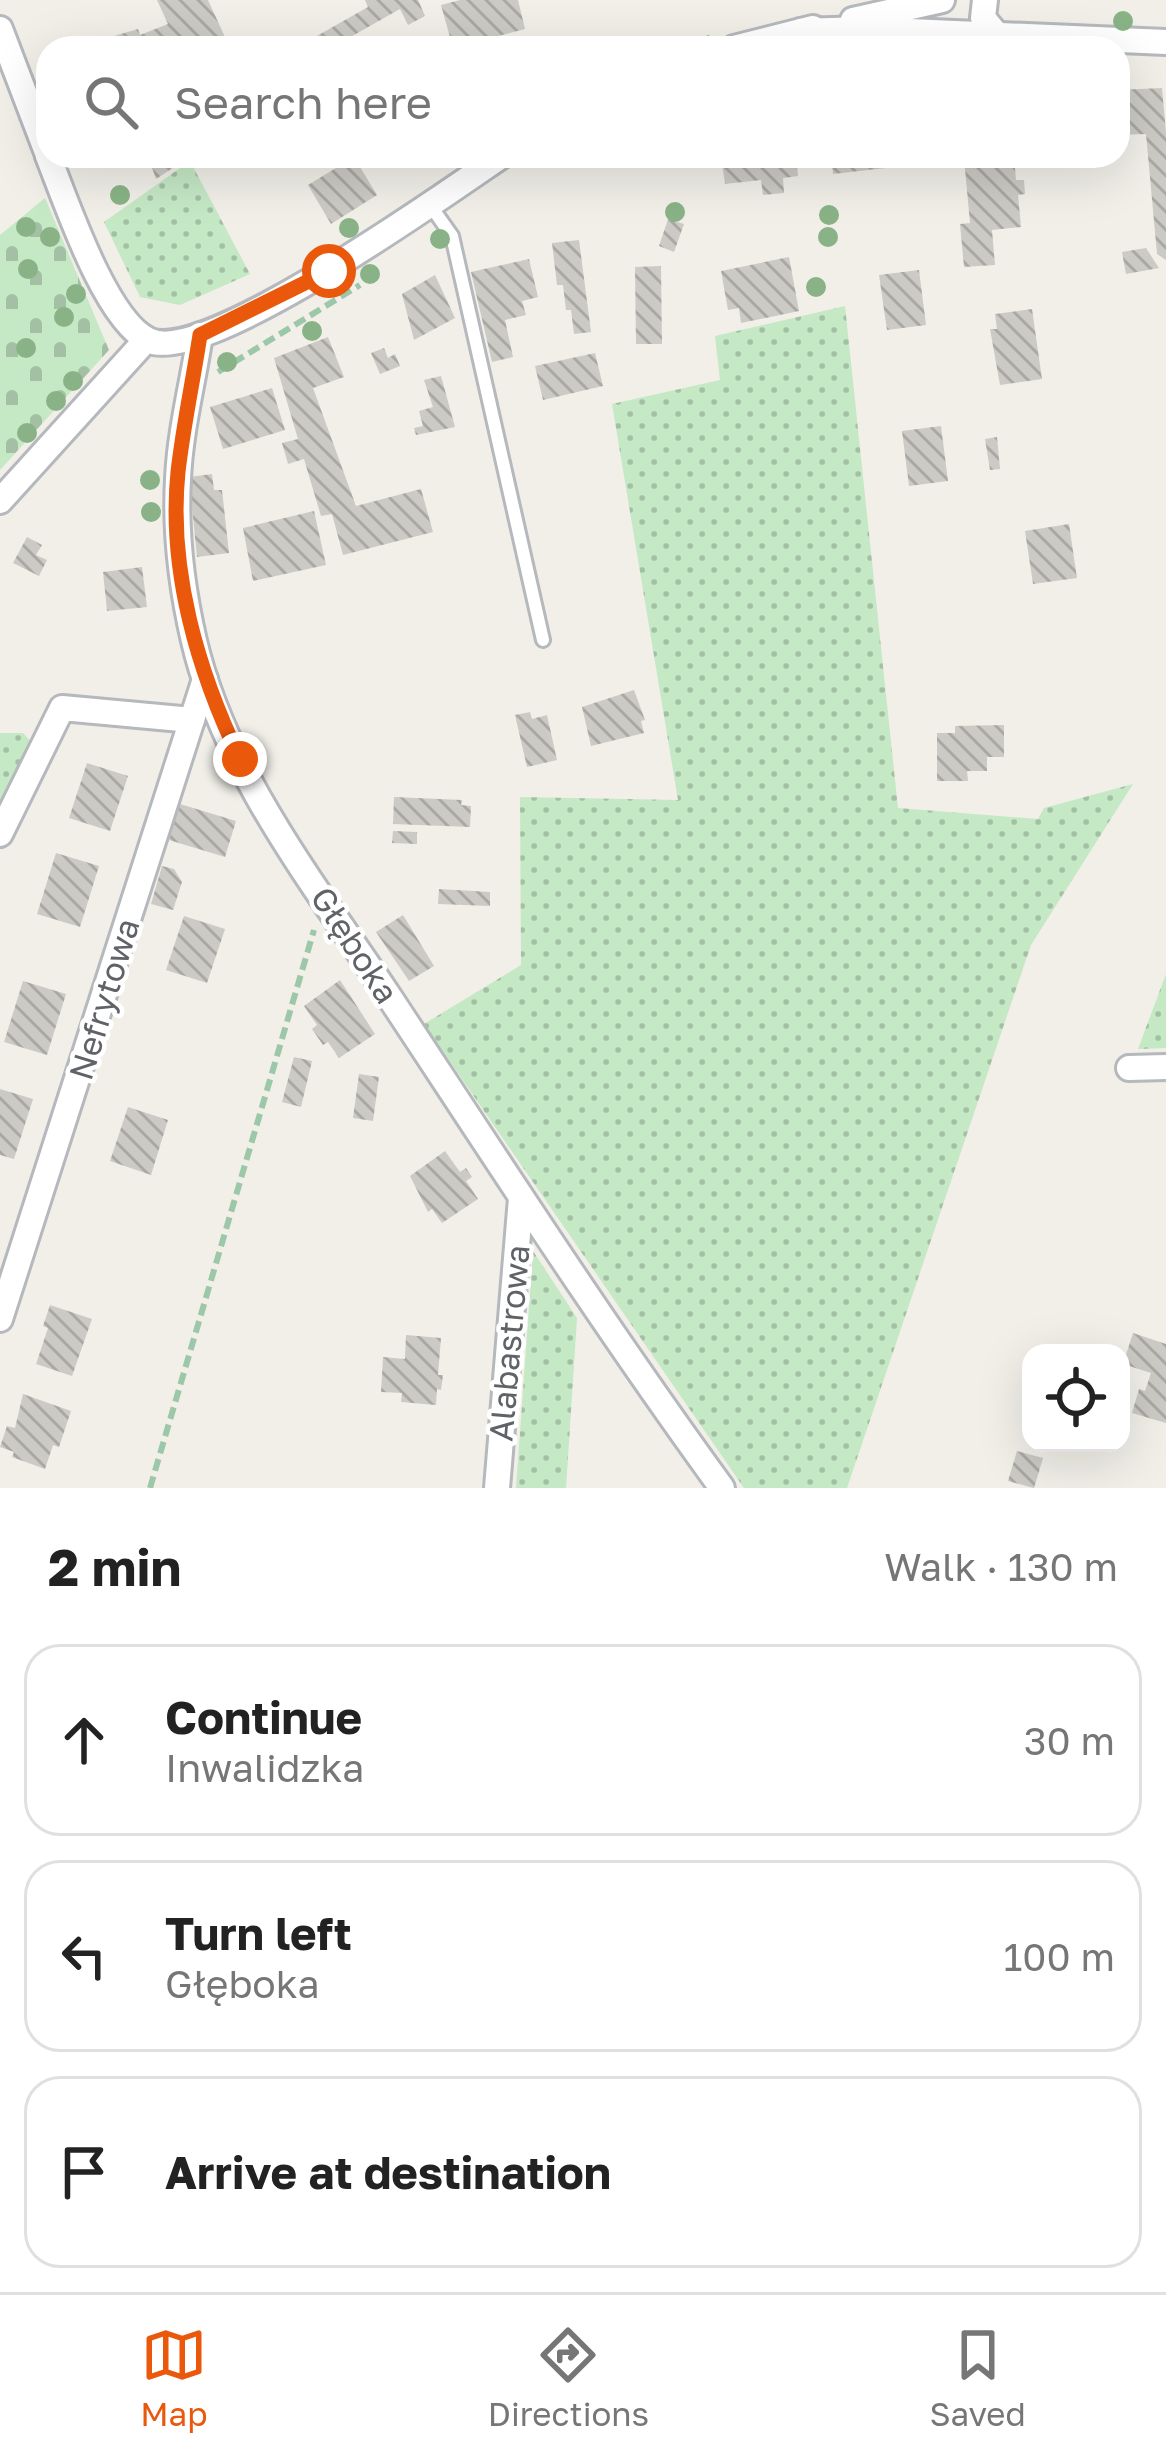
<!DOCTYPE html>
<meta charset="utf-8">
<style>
:root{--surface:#fff;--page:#f2f2f2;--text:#222;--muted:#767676;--line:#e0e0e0;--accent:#ea580c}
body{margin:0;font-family:"Golos Text",sans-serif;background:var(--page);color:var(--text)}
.controls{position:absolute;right:36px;bottom:36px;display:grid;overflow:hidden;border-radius:24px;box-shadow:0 12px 48px #0002}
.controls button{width:108px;height:108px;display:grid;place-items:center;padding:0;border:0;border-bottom:3px solid var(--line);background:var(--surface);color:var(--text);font:60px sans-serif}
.stop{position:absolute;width:36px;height:36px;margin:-27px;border:9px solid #ea580c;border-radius:50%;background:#fff}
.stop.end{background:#ea580c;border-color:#fff;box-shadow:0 3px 12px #0008}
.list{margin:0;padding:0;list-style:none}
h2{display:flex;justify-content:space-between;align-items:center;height:156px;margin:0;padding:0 48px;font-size:51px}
h2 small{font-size:39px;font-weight:400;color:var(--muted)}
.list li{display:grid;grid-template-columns:78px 1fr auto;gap:36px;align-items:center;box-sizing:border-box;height:192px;margin:0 24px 24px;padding:0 24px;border:3px solid var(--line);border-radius:36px}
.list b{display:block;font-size:45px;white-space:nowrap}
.list p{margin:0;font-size:39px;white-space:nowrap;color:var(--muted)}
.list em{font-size:39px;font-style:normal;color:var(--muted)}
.icon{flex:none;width:66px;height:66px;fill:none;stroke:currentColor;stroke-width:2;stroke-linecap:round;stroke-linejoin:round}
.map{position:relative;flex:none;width:1166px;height:1488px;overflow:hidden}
.search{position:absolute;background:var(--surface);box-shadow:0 12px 48px #0002;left:36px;right:36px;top:36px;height:132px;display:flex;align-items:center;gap:30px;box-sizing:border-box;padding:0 42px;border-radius:36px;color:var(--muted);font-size:45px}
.sheet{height:804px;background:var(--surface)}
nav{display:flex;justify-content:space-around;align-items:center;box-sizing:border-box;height:168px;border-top:3px solid var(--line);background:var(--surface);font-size:33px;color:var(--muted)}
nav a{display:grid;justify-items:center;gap:6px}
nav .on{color:var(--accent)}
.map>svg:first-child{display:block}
</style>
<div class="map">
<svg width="1166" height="1488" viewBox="0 0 1166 1488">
<defs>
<pattern id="grass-dots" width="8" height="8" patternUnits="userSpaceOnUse" patternTransform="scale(3)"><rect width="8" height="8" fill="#c5e8c5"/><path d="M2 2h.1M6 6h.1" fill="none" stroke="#a3c0a4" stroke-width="1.8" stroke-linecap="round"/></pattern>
<pattern id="cemetery-stones" width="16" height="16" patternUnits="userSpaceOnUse" patternTransform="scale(3)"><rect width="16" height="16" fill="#c5e8c5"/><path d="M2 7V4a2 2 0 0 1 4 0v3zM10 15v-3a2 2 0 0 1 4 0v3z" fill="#a3c0a4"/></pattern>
<pattern id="building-back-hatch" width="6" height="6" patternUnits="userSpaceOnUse" patternTransform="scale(3)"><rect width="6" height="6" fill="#cccac5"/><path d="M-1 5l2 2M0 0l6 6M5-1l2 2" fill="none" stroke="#a9a8a4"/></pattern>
</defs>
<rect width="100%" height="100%" fill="#f1efe8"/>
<!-- grass -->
<g fill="url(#grass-dots)">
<path d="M190,161L250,274L180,305L140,297L104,222Z"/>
<path d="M845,306L898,808L1038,819L1044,808L1133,784L1031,945L847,1488H744L424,1024L521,965L520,797L678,800L612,404L720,380L715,336Z"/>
<path d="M0,733H23L33,744L0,810Z"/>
<path d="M1166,974V1048L1138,1049Z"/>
<path d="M533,1251L577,1318L566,1488H516Z"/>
</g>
<!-- cemetery -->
<path fill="url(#cemetery-stones)" d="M45,198L109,350L0,470V235Z"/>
<!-- building -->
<g fill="url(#building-back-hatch)">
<path d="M157,0H208L230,48H179L178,45L168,48H100L97,41L138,29L140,35L168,24Z"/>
<path d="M365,0H418L425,16L408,25L400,9L331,48H312L308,41L368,7Z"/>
<path d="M460,0H518L525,29L453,48L441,5Z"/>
<path d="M1162,88L1166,133V260L1157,254L1146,134L1118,135V90Z"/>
<path d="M148,156H191L156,179Z"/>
<path d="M721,156H796L798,176L783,178L784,193L763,195L761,180L725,184Z"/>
<path d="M831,156H902L903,166L833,174Z"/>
<path d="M1014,156L1016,180H1024L1025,194L1018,195L1021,227L992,230L995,265L964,267L960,224L970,223L964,158Z"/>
<path d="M354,157L377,195L331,224L308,185Z"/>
<path d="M668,219L684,224L674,252L659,246Z"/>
<path d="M579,240L591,332L574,334L571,310H566L563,285H557L552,243Z"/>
<path d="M1146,248L1159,268L1126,274L1122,252Z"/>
<path d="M789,257L799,311L741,323L739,308L728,310L721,271Z"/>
<path d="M529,259L538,297L522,301L526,315L505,320L513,357L492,362L471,272Z"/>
<path d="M661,266L662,344H636L635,267Z"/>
<path d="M919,270L926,325L887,330L879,275Z"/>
<path d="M435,275L455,318L414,340L402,294Z"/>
<path d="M1032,309L1042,379L1000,385L990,329H997L995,314Z"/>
<path d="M328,337L344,377L313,388L356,506L421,489L433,532L343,555L332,514L321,516L304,459L288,464L282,443L298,439L274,358Z"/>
<path d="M384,348L388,358L395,354L400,366L380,374L371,353Z"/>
<path d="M595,353L603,386L543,400L535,366Z"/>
<path d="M441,376L455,427L416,435L414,428L423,426L419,411L433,407L424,380Z"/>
<path d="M272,388L285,430L223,449L210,407Z"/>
<path d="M941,426L948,481L909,486L902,431Z"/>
<path d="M997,437L1000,469L990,470L985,439Z"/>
<path d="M212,474L214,490H222L229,553L197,557L189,477Z"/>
<path d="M314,511L326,565L253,581L243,528Z"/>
<path d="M1069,524L1077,578L1033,584L1025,531Z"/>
<path d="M27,537L42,545L36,555L47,560L39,576L13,563Z"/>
<path d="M142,567L147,607L107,611L103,572Z"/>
<path d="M634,690L645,720L641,721L644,733L591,746L582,707Z"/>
<path d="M530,712L532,719L547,715L557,760L527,767L515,715Z"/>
<path d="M1004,725V757H987V771H967L968,781H937V733H955V726Z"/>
<path d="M87,763L128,776L110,831L69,818Z"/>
<path d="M394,797L462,800L461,805L471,806L470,827L393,824Z"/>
<path d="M180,804L236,821L225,857L169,840Z"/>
<path d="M393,831L417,832V844L392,843Z"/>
<path d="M56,853L99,866L80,927L37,914Z"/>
<path d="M162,866L174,869L182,882L173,910L151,904Z"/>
<path d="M439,889L490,892V906L438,904Z"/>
<path d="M403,915L434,966L409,981L376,932Z"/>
<path d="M184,916L225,929L207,983L166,970Z"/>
<path d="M340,980L375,1034L339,1058L328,1042L323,1045L312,1029L317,1025L304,1006Z"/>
<path d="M23,981L66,994L47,1055L4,1042Z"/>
<path d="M294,1057L312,1061L301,1107L282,1102Z"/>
<path d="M359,1074L379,1077L373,1121L353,1118Z"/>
<path d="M0,1089L33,1099L14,1159L0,1155Z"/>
<path d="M128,1107L168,1120L151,1175L110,1161Z"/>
<path d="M445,1151L460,1172L466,1168L472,1177L466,1181L478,1199L442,1223L432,1209L428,1212L410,1176Z"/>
<path d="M50,1305L92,1319L72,1376L36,1364L48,1328L43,1326Z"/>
<path d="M1133,1333L1166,1344V1423L1132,1413L1139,1389L1145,1391L1151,1373L1123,1364Z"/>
<path d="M406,1335L441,1338L438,1375H443L441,1390L437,1389L436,1405L401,1402L402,1393L381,1392L383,1357L405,1359Z"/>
<path d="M23,1394L71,1411L59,1447L53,1445L45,1469L12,1457L14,1452L0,1447L7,1426L15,1428Z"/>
<path d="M1017,1451L1043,1458L1034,1488L1008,1481Z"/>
</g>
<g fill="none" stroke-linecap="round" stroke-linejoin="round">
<!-- lane casing -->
<g stroke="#b5b8bc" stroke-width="18">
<path id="lane" d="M430,205L452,236L543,640"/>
</g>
<!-- street casing -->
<g stroke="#b5b8bc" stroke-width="30">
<g id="street">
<path d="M985,0L983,18L997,35"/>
<path d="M853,20L942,0"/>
<path d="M0,29L48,155"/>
<path d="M801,31L863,29L1166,42"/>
<path d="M734,48L813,28"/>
<path d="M48,156C66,201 105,319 148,340C202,368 448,192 501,156"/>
<path d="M200,335C193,382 180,431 178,479C175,533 182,589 194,641C225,773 317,888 390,998C499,1163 606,1329 722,1488"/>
<path d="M0,501L146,340"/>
<path d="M0,834L62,708L192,720"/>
<path d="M1129,1068L1166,1067"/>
<path d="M0,1319L205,679"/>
<path d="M497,1488L521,1198"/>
</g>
</g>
<!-- path -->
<g stroke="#9cc7a9" stroke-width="6" stroke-dasharray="12 6" stroke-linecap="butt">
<path d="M682,48L712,37"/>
<path d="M218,372L360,285"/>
<path d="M150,1488L314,930"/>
</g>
<!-- lane -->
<use href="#lane" stroke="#fff" stroke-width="12"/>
<!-- street -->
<use href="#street" stroke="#fff" stroke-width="24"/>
</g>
<!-- trees -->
<g fill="#89b387">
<circle cx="1123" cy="21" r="10"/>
<circle cx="120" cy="195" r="10"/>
<circle cx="675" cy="212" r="10"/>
<circle cx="829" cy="215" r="10"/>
<circle cx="26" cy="227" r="10"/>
<circle cx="349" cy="228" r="10"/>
<circle cx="50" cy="237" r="10"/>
<circle cx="828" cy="237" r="10"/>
<circle cx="440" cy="239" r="10"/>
<circle cx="28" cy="269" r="10"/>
<circle cx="370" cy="274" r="10"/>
<circle cx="816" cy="287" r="10"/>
<circle cx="76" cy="294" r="10"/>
<circle cx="64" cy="317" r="10"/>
<circle cx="312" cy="331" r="10"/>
<circle cx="26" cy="348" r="10"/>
<circle cx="227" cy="362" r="10"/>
<circle cx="73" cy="381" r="10"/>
<circle cx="56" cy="401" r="10"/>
<circle cx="27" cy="433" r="10"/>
<circle cx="150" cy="480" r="10"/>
<circle cx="151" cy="512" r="10"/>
</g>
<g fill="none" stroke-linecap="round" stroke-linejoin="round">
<!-- route -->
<path stroke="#ea580c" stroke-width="15" d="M240,759C198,672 168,570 178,472C183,427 193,381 200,335L329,271"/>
</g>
<g text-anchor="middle" stroke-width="9" stroke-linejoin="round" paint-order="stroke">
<!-- street labels -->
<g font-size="33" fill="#5f6368" stroke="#fff">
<text transform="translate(355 945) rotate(57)" y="12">Głęboka</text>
<text transform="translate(104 999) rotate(-73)" y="12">Nefrytowa</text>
<text transform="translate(509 1343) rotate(-85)" y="12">Alabastrowa</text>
</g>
</g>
</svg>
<div class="controls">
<button><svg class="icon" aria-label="locate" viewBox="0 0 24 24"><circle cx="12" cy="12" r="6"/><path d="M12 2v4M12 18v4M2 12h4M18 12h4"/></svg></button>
</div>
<div class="stop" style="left:329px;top:271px"></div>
<div class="stop end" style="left:240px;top:759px"></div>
<div class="search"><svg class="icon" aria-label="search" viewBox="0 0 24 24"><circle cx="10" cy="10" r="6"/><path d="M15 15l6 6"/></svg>Search here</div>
</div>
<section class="sheet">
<h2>2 min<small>Walk · 130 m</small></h2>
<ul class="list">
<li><svg class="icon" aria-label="ahead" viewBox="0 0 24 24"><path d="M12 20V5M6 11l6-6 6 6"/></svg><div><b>Continue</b><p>Inwalidzka</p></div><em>30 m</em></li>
<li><svg class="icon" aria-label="left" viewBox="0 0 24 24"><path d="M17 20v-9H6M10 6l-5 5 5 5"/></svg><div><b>Turn left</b><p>Głęboka</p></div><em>100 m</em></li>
<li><svg class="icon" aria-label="arrive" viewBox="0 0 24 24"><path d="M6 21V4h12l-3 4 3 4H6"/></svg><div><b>Arrive at destination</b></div></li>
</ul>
</section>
<nav>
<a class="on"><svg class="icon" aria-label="map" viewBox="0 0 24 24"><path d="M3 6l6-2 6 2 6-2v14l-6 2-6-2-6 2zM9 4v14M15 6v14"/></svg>Map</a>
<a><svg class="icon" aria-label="directions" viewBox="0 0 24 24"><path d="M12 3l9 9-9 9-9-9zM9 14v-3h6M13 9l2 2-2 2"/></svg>Directions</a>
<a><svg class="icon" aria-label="saved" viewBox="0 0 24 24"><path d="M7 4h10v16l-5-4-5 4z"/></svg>Saved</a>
</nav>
